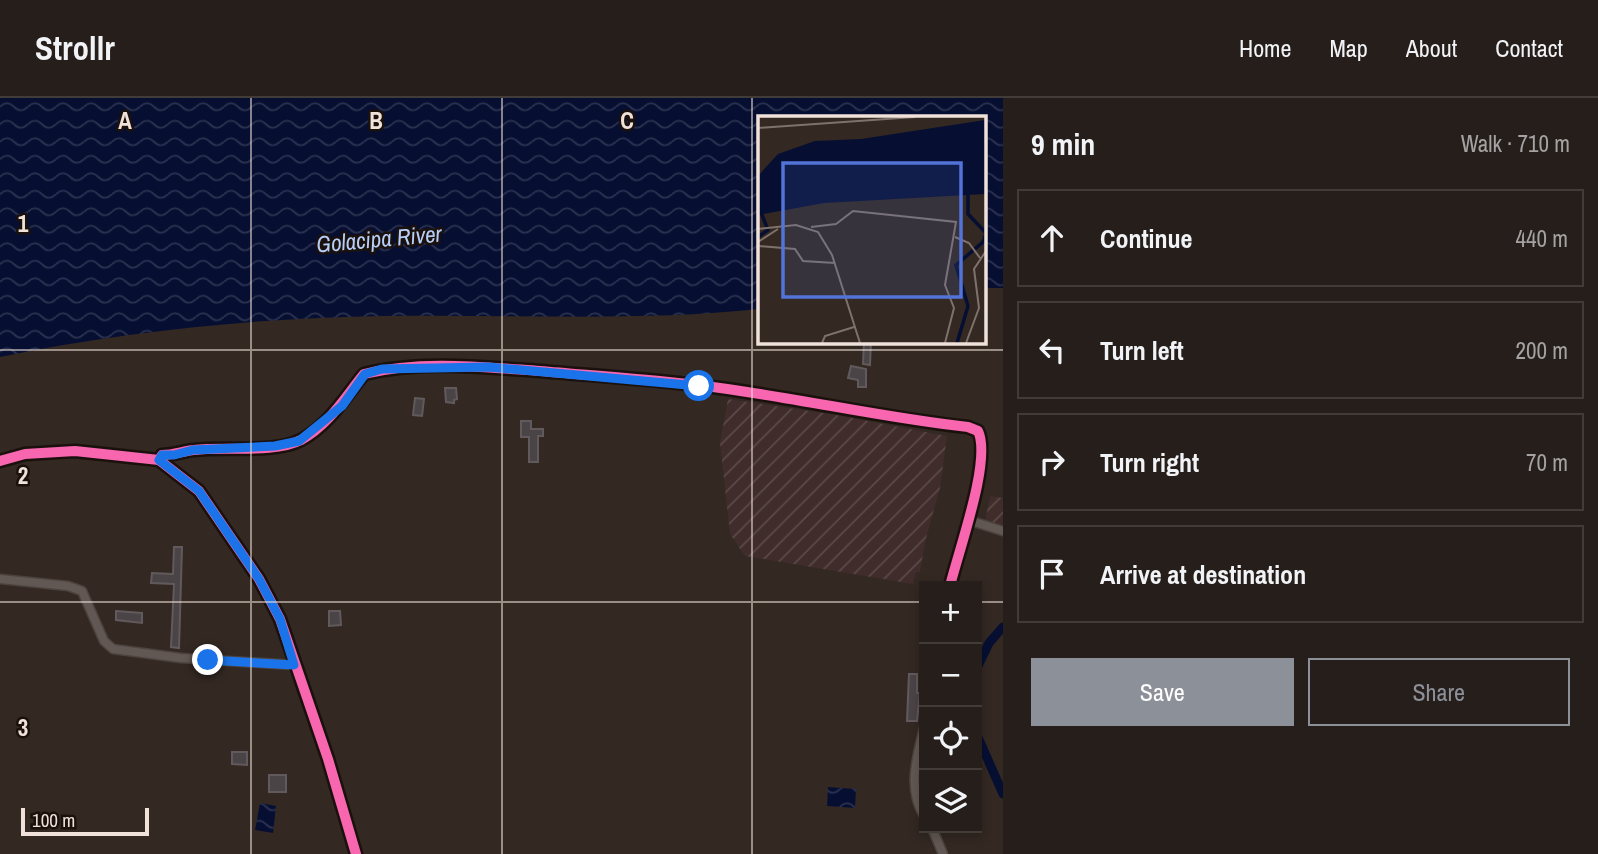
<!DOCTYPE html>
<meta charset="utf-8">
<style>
:root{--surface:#261e1a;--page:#322b27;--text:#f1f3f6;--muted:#a4a2a2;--line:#423c39;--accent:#8c9099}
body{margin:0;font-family:"Archivo Narrow",sans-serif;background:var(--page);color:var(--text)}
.controls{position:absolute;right:21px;bottom:21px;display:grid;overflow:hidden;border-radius:0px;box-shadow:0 4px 10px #0003}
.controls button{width:63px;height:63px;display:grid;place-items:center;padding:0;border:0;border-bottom:2px solid var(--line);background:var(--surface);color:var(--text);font:35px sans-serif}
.scale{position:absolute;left:21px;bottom:18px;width:128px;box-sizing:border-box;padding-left:7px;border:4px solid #f0e1da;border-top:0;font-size:19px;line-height:24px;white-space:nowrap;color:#f0e1da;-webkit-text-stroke:5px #1b110c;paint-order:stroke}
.stop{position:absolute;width:21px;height:21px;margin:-16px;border:5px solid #1a73e8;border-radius:50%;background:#fff}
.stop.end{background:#1a73e8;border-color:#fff;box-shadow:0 2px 7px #0008}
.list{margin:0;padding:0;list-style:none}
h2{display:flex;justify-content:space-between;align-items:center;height:91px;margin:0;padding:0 28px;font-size:30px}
h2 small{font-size:23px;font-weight:400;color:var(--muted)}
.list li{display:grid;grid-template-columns:46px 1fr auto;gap:21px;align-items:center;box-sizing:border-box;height:98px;margin:0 14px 14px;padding:0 14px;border:2px solid var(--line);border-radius:0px}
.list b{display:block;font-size:26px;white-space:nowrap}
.list em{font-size:23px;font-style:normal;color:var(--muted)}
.actions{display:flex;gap:14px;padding:21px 28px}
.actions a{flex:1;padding:16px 0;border:2px solid var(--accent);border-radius:0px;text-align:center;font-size:24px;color:var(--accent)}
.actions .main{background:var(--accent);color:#fff}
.icon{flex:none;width:38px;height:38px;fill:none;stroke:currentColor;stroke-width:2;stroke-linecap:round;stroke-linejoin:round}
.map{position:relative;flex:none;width:1003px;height:756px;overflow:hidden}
header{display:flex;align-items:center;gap:42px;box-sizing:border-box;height:98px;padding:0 35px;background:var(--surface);border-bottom:2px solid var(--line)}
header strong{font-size:33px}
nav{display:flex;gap:38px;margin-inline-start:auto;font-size:24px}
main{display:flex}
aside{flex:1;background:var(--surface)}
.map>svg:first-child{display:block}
</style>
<header>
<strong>Strollr</strong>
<nav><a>Home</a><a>Map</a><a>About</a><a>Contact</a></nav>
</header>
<main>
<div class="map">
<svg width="1003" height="756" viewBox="0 0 1003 756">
<defs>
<pattern id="industrial-furrows" width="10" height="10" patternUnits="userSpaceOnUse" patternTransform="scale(1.75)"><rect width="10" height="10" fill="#3f2c2b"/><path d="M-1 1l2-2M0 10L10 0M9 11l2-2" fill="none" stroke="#5b4a49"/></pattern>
<pattern id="water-waves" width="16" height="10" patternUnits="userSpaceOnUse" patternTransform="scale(1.75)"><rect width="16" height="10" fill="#060f32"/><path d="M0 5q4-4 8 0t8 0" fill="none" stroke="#2b324f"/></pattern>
</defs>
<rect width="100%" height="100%" fill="#332822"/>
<!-- industrial -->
<g fill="url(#industrial-furrows)">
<path d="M728,301L836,317L947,338L940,390L925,444L920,474H916L913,486L745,458L730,436L720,345Z"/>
<path d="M990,398L1003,400V430L985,424Z"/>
</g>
<!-- water -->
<g fill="url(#water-waves)">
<path d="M0,0H1003V190H984V19H760V211C635,224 509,216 384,218C255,220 126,233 0,259Z"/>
<path d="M828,689L856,691L855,710L827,708Z"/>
<path d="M260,705L276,708L273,735L255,732Z"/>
</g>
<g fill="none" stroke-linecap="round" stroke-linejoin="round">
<!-- canal -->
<g stroke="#060f32" stroke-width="9">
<path d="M977,570L989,545L1003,529"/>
<path d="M977,637L1003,696"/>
</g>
</g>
<!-- building -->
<g fill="#4b4446" stroke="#615a5c" stroke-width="2">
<path d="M864,243H871L870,267L863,266Z"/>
<path d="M851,268L866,271V289H858V282L848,280Z"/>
<path d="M445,290H456L457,301L454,302V305L446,304Z"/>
<path d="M415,300L424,301L422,318L413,317Z"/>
<path d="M521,323H531V331H543V338H538V364H529V339H521Z"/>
<path d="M174,449H182L179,550L171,549L174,486L151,485L152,475L173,476Z"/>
<path d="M116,513L142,515V525L116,522Z"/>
<path d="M329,513H340L341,527L329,528Z"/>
<path d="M909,576H917V595H920L917,623H907Z"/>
<path d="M232,654H247V667L232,666Z"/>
<rect x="269" y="677" width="17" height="17"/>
</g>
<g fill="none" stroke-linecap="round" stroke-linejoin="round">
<!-- minor casing -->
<g stroke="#4d433e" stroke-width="11">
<g id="minor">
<path d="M159,362L162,357C174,357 183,353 194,352C226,348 273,356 301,342C329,327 345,299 364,276C420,262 483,269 540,273C609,279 678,283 747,294C821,305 894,321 968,329L978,333C992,362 958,454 950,488"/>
<path d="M968,422L1003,433"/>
<path d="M0,481L68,488L82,493L104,543L113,551L181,560L294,567"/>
<path d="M924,630C917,659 907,690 924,718"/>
<path d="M932,730L943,756"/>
</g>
</g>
<!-- tertiary casing -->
<g stroke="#4d433e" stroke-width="13">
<path id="tertiary" d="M0,363L25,356L75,353L159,362L199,393L259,481L280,521L328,661L356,756"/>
</g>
<!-- minor -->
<use href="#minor" stroke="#625853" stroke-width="8"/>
<!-- tertiary -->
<use href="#tertiary" stroke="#625853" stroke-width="10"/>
<!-- cycleway casing -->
<g stroke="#1b110c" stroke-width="15">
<g id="cycleway">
<path d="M159,362L162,357C174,357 183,353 194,352C226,348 273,356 301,342C329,327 345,299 364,276C420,262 483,269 540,273C609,279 678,283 747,294C821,305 894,321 968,329L978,333C992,362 958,454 950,488"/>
<path d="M0,363L25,356L75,353L159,362L199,393L259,481L280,521L328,661L356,756"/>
</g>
</g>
<!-- cycleway -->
<use href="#cycleway" stroke="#f766af" stroke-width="10"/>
</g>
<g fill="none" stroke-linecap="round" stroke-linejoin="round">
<!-- route -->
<path stroke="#1a73e8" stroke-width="9" d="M208,562L294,567L280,521L259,481L199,393L159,362L162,357H174L193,352L275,348L299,343L342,308L365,276L382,271L488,269L699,288"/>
</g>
<!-- grid -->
<path fill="none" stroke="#f0e1da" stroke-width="2" stroke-opacity="0.55" d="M251,0V756M502,0V756M752,0V756M0,252H1003M0,504H924M977,504H1003"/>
<g text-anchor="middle" stroke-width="5" stroke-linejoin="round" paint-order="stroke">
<!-- water labels -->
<g font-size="23" font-style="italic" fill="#b7cefa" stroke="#1b110c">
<text transform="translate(379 141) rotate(-5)" y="8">Golacipa River</text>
</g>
</g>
<!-- overview -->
<g transform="translate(758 18)">
<rect width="228" height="228" fill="#332822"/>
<path d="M227,4V78L66,87L0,99V60L20,38L57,25L103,23Z" fill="#060f32"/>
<path fill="none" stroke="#060f32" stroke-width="3.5" d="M210,77V98L228,117M0,89L10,114L0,121M199,227L210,190L198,149L225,126L228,117"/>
<path fill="none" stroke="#7f726c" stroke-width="2" d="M0,12L157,1M53,111L78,108L95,95L198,106L187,169L196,192L187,227M0,113L38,109L60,116L74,139L102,227M197,121L211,127L222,142M0,126L20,113M0,130L37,133L45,145L77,147M64,227L67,220L96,211M208,227L221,192L216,153L228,135"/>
<path fill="#5273d8" fill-opacity="0.15" stroke="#5273d8" stroke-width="3.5" d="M25,47H203V181H25Z"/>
<rect width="228" height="228" fill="none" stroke="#f0e1da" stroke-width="3.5"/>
</g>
<g font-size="23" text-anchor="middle" font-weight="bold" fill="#f0e1da" stroke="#1b110c" stroke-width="5" stroke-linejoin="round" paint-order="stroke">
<text x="125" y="31">A</text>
<text x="376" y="31">B</text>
<text x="627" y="31">C</text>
<text x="23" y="134">1</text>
<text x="23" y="386">2</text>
<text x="23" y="638">3</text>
</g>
</svg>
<div class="controls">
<button>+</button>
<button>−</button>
<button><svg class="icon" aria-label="locate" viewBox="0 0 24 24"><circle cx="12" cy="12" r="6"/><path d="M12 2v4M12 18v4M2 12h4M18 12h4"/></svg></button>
<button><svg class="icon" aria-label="layers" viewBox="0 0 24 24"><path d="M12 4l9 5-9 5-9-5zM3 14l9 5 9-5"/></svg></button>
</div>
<div class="scale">100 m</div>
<div class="stop" style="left:699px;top:288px"></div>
<div class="stop end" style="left:208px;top:562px"></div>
</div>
<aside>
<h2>9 min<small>Walk · 710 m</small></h2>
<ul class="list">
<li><svg class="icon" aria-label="ahead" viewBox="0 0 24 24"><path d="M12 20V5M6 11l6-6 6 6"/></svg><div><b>Continue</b></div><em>440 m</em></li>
<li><svg class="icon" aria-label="left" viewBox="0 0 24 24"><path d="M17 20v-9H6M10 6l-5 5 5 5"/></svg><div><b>Turn left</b></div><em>200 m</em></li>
<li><svg class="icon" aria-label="right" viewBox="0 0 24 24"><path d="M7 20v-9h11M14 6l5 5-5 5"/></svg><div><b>Turn right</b></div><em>70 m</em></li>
<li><svg class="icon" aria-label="arrive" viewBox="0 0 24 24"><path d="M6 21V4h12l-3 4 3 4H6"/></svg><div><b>Arrive at destination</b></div></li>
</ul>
<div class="actions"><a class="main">Save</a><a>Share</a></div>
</aside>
</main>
